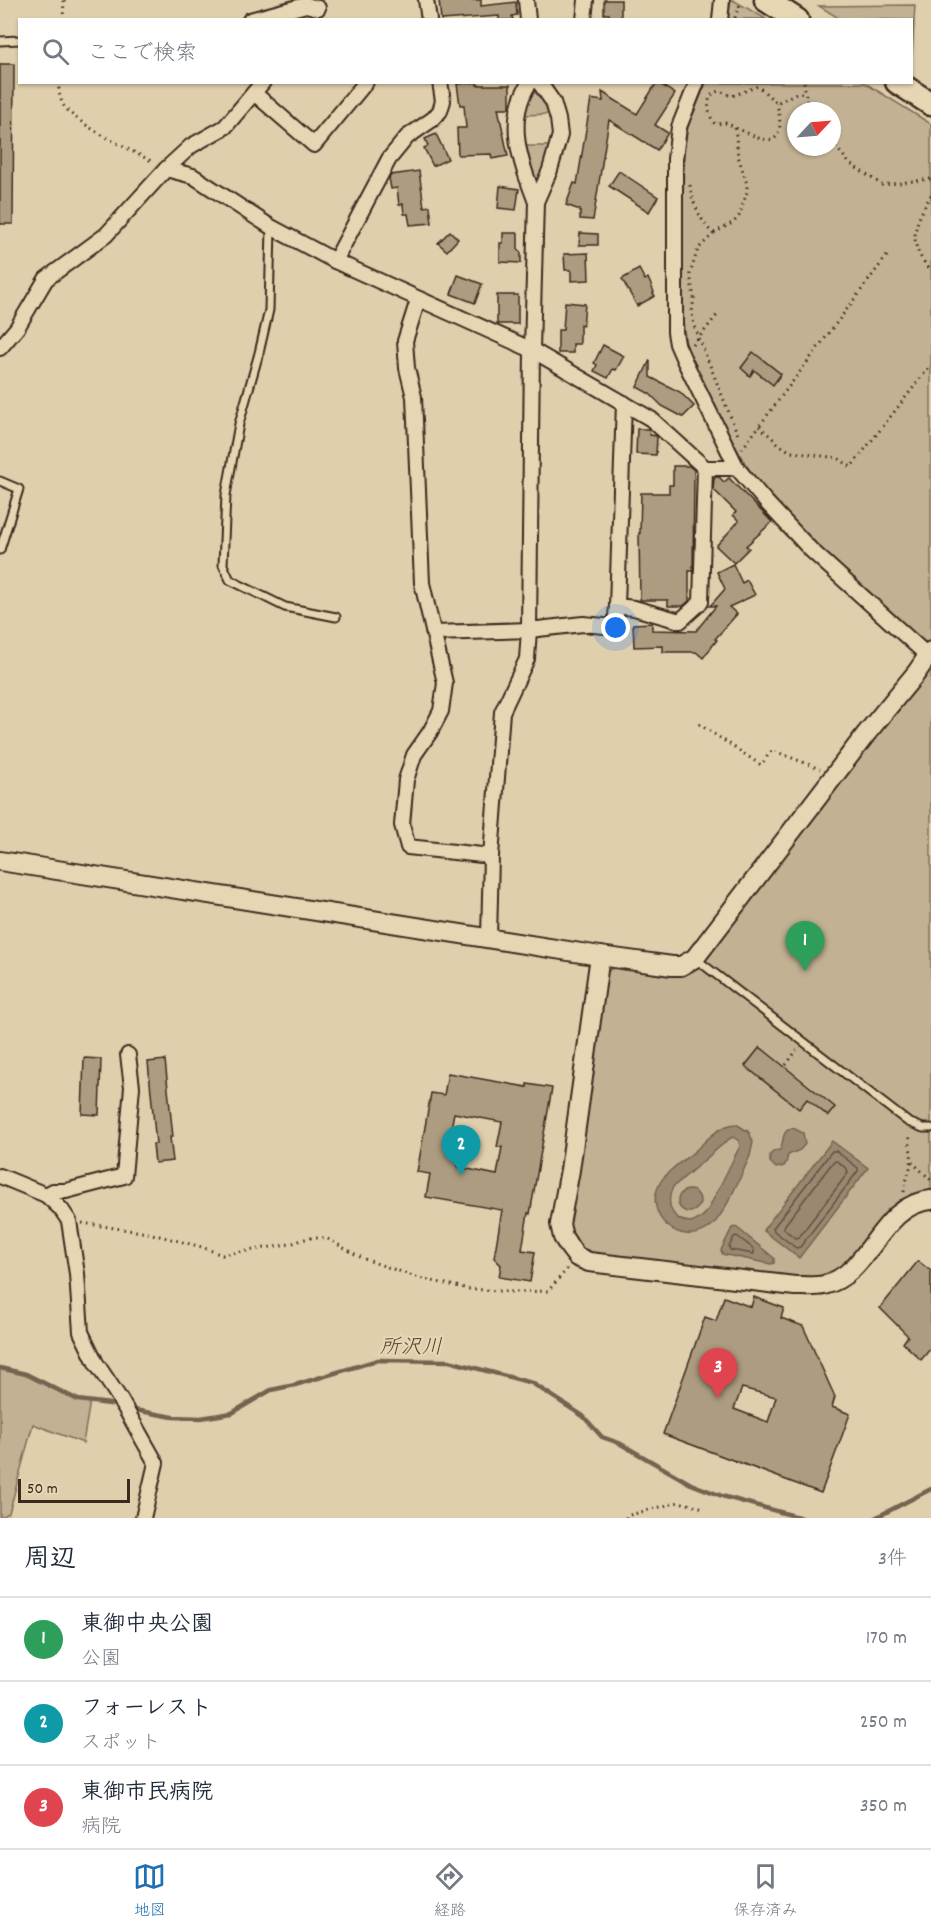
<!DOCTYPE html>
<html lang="ja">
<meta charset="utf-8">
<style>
:root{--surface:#fff;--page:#f6f6f7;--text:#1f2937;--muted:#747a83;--line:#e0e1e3;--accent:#1f6fb2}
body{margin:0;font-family:Dekko,"Klee One",sans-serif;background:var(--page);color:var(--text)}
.compass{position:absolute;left:787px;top:102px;width:54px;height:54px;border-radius:50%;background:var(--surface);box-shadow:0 2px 4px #0004;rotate:64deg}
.scale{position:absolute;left:18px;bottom:15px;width:112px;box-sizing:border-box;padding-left:6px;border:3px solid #3b2a1e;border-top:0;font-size:16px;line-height:21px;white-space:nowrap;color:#3b2a1e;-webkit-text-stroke:4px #e7d6b3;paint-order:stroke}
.you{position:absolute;left:616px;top:628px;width:21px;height:21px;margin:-15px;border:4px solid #fff;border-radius:50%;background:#1a73e8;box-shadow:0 0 0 9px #1a73e833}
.badge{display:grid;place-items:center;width:39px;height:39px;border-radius:50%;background:var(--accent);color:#fff;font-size:20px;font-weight:700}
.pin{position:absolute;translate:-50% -50px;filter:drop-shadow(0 2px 3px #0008)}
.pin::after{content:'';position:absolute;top:32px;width:21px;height:18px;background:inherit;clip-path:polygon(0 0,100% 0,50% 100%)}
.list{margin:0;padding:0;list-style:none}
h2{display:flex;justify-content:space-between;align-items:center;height:78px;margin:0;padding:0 24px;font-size:26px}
h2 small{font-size:20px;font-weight:400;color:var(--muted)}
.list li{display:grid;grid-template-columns:39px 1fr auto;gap:18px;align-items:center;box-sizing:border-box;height:84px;padding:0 24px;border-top:2px solid var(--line)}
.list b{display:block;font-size:22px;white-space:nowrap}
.list p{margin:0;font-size:20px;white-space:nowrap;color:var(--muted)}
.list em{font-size:20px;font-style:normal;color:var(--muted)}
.icon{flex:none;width:33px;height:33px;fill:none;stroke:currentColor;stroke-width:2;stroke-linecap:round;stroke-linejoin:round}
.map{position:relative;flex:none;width:931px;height:1518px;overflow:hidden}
.search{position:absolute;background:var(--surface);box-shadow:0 2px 4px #0004;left:18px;right:18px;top:18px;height:66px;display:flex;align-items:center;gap:15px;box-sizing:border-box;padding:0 21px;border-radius:0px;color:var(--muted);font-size:22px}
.sheet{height:330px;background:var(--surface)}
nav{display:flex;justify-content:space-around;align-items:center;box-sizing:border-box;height:84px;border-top:2px solid var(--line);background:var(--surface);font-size:16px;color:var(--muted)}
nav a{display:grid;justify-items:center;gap:3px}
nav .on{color:var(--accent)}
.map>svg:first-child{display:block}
</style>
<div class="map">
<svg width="931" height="1518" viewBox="0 0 931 1518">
<rect width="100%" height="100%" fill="#e0cfad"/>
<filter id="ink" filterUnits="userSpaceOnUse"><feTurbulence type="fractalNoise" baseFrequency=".0167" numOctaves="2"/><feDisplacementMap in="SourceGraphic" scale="12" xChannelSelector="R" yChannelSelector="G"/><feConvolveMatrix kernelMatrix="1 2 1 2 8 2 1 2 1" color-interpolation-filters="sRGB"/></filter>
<g filter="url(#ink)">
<!-- green -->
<g fill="#c2b193" stroke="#7e6e58" stroke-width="1.5" fill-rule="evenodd">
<path d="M731,0H733L766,19H728Z"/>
<path d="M915,5L912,54V20L840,19L819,6Z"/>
<path d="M706,83H865L931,124V647L889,612L831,560L755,479L739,453L693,363L686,345L681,304L684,151L688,127ZM796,111H832V147H796Z"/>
<path d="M538,92L543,94L552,114L522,115C525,104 526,96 538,92Z"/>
<path d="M523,146H551L542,180L538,184H534Z"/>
<path d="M931,664V1193L923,1194L888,1209L849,1260L833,1274L817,1279H802L602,1257C579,1248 577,1246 567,1223L605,974L611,969L619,967L675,973Z"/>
<path d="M0,1369L26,1374L78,1400L90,1401L83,1443L33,1424L9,1513L0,1518Z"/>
</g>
<!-- water -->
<g fill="#9a8970" stroke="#74634f" stroke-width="1.5" fill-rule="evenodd">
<path d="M736,1124L749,1132L753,1142L750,1156C742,1173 724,1217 710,1227C682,1249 643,1217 659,1185C665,1172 683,1161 695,1151C707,1140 719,1125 736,1124ZM733,1137L739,1141L740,1146L708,1210C691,1236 659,1215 673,1187L729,1139Z"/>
<path d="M793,1128L803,1133L805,1144L800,1150L788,1155L786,1163L784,1166L776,1168L770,1162V1155L774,1151L780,1150C785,1141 780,1131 793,1128Z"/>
<path d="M832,1141L868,1168L799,1258L763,1230Z"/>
<circle cx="689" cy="1201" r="11"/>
<path d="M736,1227L774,1258V1263L771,1264L722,1254L721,1250L732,1228Z"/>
</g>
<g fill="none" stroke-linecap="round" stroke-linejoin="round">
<!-- shore -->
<g stroke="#61503f" stroke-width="1.5">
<path d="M832,1151H836L858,1168V1171L800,1247L796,1248L774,1231L773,1228Z"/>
<path d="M837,1161L847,1169L848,1173L799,1237L795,1238L784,1229V1226L833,1162Z"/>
<path d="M737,1236L754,1249V1254L730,1250L729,1247L734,1237Z"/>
</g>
<!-- stream -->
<g stroke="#74634f" stroke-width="4.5">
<path d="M0,1368L26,1374L78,1400L110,1404L121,1407"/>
<path d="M129,1409L173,1417L201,1418L232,1413L271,1390L295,1385L378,1360L449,1361L532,1383L583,1416L602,1437L619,1443L691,1484L722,1496L802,1518"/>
<path d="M875,1518L931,1489"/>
</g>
</g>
<!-- building -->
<g fill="#ad9c80" stroke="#3b2a1e" stroke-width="1.5" fill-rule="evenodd">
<path d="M439,0H481V6L516,2L517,15L512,16L513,20H499V16L441,20Z"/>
<path d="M604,0H621V19H609V14H604Z"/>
<path d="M0,64H14L13,224H0Z"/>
<path d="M477,82V85H510V108H498L508,156L492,159L491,154L458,155L457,128H466L464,105H460L457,84Z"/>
<path d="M657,82L675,94L655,125L668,133L657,150L609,120L593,220L580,219V210L566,205L574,183L577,184L591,99L603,101L602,92L637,114Z"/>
<path d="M436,134L448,159L433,166L424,148L428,146L425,139Z"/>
<path d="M419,171L424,207L430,206L432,223L410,225L408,214H404L403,204L399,205L397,188L391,189L389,178L391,175Z"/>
<path d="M619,171L658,197L649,212L609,186Z"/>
<path d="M500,186L519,189L516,210L498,208Z"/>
<path d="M450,231L458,239L447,251L438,243Z"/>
<path d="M503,233H518V249L521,253V263L500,262V243H503Z"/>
<path d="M580,233L598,234V245H579Z"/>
<path d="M588,253L589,280L571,281V270H565L564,254Z"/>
<path d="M639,269L645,280L648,278L654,292L653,293L655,296L637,306L622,279Z"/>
<path d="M458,275L482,284L475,303L451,294Z"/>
<rect x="497" y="295" width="21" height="29"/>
<path d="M565,302L585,304L583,326L580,325V344H573V353H558V330H563Z"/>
<path d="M603,345L624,356L616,370L613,369L608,378L594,371L597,365L594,363Z"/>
<path d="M753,352L781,374L773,385L754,370L750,376L741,368Z"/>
<path d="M650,360V377L680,392L694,406L683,417L662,406L650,394L637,387Z"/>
<path d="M637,429H649L650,435L657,436L656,455L636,454Z"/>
<path d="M673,466H689L694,470L693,571H689V601L683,606H668V600H640L639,533H640L641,493H669V485H673Z"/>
<path d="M716,477H719L724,482L729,478L772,522L746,546L749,548L734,563L716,546L739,521L733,515L736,512L713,489L714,479Z"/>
<path d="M733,564L742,583L747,580L755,595L729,607L737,614L715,639L717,640L703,658L696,652H663V646L634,647L633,624L652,623V630L696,631L716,606H710L725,589L717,572Z"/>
<path d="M760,1047L835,1107L828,1116L807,1099L799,1109L745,1066Z"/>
<path d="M84,1058L101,1059L99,1115L82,1114Z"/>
<path d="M165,1060L173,1137H170L173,1161L155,1163L153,1144H156L148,1062Z"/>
<path d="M448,1073L527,1087V1084L552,1088L530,1214L528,1213L522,1250L535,1252L530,1282L499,1277L501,1265L494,1258L502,1210L426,1197L430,1174L417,1172L431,1093L444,1095ZM454,1113L502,1122L497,1147H502L497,1175L458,1167L463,1141L449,1138Z"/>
<path d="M918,1261L931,1271V1348L921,1360L903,1343L908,1336L880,1308Z"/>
<path d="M724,1297L751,1307L754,1297L784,1308L781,1318L803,1326L835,1397L832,1407L850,1414L821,1493L663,1434L705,1317L716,1321ZM742,1388L776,1397L768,1422L734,1409Z"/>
</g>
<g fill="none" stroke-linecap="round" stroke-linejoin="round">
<!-- service casing -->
<g stroke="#3b2a1e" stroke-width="11">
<g id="service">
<path d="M0,41L20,40"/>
<path d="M271,228L269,310L259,353L239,424L226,495L223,565L230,580L285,607L336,617"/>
<path d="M0,481L19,489L0,550"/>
<path d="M696,959L908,1122L923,1128H931"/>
</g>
</g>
<!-- minor casing -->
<g stroke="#3b2a1e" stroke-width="18">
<g id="minor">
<path d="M426,0L429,20"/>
<path d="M526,0L528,20"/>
<path d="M250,20L306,5L318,8"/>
<path d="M584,20L586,0"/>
<path d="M720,20L722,0"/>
<path d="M530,82C504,121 521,163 536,202"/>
<path d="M539,82L553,102L558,119L560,135L550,170L536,202L532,350L529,630L583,624L615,627L617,606"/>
<path d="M697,82L679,127L675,159V332L677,344L684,360L737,468L766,502L811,550L928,656"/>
<path d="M254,93L314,145L366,82"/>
<path d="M166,169L193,176L271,227L335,261L532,350L651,419L705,468H737"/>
<path d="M335,261L389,159L407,137L433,119L440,111L443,101L440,82"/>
<path d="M418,300L405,341L407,368L414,397L422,583L445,683L441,711L430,732L414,755L406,780L402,825L408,847L491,856"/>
<path d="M0,348L17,328L46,279L106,235L166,169L191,146L225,127L263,82"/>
<path d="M624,403L617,606L634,608L680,621L701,602L705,468"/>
<path d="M434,633L529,630L527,659L502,712L491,856L489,938"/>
<path d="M0,1176L46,1195L61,1209L69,1221L77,1274L81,1332L96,1363L120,1399L156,1463L143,1518"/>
<path d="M46,1195L53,1191H66L124,1176L132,1087L128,1055"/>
</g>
</g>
<!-- tertiary casing -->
<g stroke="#3b2a1e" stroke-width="22">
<g id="tertiary">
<path d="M0,861L600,956L672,966H681L695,958L866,734L917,672L931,651"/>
<path d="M600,956L570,1170L560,1224L563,1237L570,1248L577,1257L589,1262L795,1286C804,1286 815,1287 824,1285C872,1273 879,1205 931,1200"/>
</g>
</g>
<!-- primary casing -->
<g stroke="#3b2a1e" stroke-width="27">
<g id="primary">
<path d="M766,0L797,20"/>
<path d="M897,82L931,104"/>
</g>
</g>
<!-- path -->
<g stroke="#3b2a1e" stroke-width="3" stroke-dasharray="1.5 4.5" stroke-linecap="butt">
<path d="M735,18L740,4"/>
<path d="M63,20L64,0"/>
<path d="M58,82C59,88 59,96 62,102C68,121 133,151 153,162"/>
<path d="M804,82L808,111"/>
<path d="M736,128L761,139L773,140C784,131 779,115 777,103"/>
<path d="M832,142L849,163L882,185L931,179"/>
<path d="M690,185C692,203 701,221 713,234L698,249L690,274L694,298L692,312L694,326L738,435"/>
<path d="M931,195C915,223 905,243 931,270"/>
<path d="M714,233L734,222L739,216L747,192V184L738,156L735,127L725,123L715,124C707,114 704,93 720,91L731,96L735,95L758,86L777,103L796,93H805"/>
<path d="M693,345L718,314"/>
<path d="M759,426L780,445L791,452L838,458L851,467L931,365"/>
<path d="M742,449L889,253"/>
<path d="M699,724L761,765L772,750L820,769"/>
<path d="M786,1065L797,1050"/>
<path d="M912,1162L931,1180"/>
<path d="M904,1192C905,1182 909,1174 911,1164C913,1155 908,1144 910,1135"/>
<path d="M82,1223L148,1233L202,1247L222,1255L290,1244L308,1238H326L364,1259L419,1278L469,1289L513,1292L548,1291L568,1268"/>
<path d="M626,1518V1516L679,1502L704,1508"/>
</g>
<!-- service -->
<use href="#service" stroke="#e7d6b3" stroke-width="7"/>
<!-- minor -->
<use href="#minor" stroke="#e7d6b3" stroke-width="14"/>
<!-- tertiary -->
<use href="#tertiary" stroke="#e7d6b3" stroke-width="18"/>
<!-- primary -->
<use href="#primary" stroke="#e7d6b3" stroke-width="22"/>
</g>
</g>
<g text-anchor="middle" stroke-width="4.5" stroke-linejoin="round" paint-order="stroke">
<!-- water labels -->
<g font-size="21" font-style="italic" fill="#534232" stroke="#e7d6b3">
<text x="411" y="1353">所沢川</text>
</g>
</g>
</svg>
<svg class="compass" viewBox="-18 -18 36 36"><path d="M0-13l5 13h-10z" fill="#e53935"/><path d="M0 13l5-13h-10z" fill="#747a83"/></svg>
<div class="scale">50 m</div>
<div class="you"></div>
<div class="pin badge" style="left:805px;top:971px;background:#2e9e5b">1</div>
<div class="pin badge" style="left:461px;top:1175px;background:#0f9aa8">2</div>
<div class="pin badge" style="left:718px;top:1398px;background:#e0444e">3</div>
<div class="search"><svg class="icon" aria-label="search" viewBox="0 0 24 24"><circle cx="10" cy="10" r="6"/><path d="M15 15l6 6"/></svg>ここで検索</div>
</div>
<section class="sheet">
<h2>周辺<small>3件</small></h2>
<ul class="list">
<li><span class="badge" style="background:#2e9e5b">1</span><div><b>東御中央公園</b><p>公園</p></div><em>170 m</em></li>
<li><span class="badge" style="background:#0f9aa8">2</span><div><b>フォーレスト</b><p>スポット</p></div><em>250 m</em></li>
<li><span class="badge" style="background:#e0444e">3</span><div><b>東御市民病院</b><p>病院</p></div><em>350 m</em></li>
</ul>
</section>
<nav>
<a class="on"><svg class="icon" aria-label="map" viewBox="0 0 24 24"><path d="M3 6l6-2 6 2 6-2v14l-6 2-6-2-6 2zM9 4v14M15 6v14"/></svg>地図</a>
<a><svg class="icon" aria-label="directions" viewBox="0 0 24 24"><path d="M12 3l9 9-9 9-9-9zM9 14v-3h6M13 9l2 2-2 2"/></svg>経路</a>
<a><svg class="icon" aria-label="saved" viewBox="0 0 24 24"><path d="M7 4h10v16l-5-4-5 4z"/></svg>保存済み</a>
</nav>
